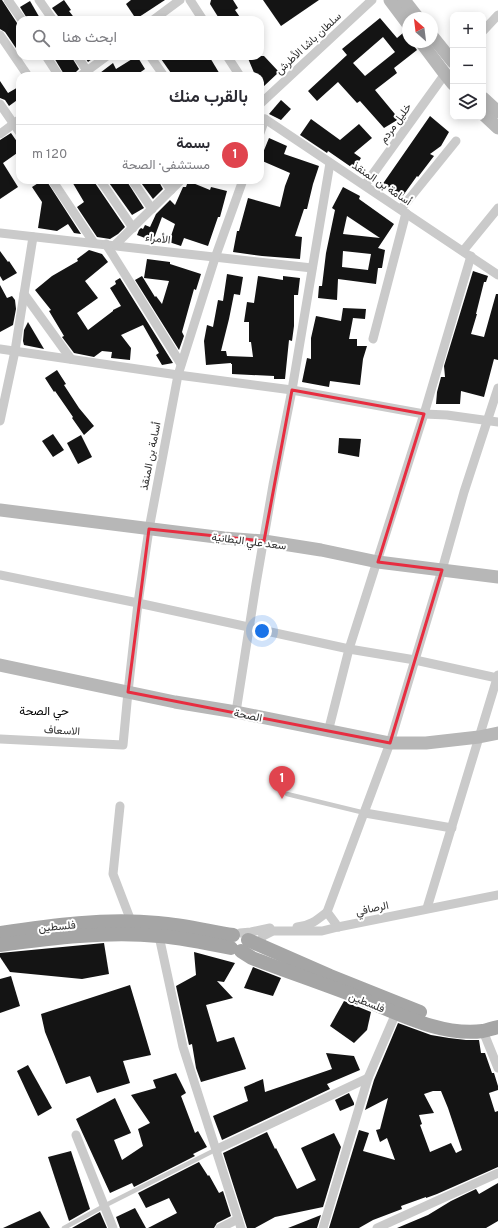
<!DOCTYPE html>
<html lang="ar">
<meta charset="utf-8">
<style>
:root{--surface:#fff;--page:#f7f7f7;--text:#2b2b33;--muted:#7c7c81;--line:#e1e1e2;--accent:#b45309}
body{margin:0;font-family:Overpass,Vazirmatn,sans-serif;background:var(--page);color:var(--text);direction:rtl}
.controls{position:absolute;right:12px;top:12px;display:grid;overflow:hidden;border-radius:8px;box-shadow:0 2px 10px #0003}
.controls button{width:36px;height:36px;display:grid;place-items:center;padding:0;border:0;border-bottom:1px solid var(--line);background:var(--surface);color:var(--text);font:20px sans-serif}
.compass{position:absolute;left:402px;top:12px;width:36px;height:36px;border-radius:50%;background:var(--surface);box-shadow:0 2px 10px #0003;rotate:332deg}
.you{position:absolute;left:262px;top:631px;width:14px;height:14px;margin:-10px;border:3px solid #fff;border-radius:50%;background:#1a73e8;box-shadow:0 0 0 6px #1a73e833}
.badge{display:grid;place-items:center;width:26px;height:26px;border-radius:50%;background:var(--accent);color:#fff;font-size:13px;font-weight:700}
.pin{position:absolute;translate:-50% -33px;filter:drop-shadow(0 1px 2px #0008)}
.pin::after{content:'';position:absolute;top:21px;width:14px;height:12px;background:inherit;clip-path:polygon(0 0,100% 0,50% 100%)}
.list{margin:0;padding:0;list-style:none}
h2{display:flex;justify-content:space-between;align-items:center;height:52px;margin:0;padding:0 16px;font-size:17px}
h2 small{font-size:13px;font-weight:400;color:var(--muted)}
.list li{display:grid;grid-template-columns:26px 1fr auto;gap:12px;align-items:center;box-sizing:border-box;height:60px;padding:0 16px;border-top:1px solid var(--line)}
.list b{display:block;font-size:15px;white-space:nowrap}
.list p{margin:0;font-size:13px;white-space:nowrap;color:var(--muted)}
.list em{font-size:13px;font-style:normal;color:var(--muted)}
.icon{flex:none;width:22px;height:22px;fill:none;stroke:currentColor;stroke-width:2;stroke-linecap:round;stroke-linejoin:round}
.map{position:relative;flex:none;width:498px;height:1228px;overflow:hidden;direction:ltr}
.search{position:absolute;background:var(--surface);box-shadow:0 2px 10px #0003;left:16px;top:16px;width:248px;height:44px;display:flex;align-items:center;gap:10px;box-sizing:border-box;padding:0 14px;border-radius:12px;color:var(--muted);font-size:15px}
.panel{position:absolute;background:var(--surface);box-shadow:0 2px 10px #0003;left:16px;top:72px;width:248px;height:112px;border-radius:12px;direction:rtl}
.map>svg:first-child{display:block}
</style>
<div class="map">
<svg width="498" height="1228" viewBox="0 0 498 1228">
<rect width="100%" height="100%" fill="#fff"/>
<!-- building -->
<g fill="#141414" fill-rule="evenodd">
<path d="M0,0H2L17,23L20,26V54L5,32L0,29Z"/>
<path d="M64,0L71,10L69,11L76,20H61L52,8Z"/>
<path d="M131,0H165L136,19L126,4Z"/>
<path d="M211,0H233L238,8L235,10L242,20H220L210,4Z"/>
<path d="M263,0H319L281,26Z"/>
<path d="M30,1L41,20H28L20,7Z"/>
<path d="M380,18L397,38L403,33L408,39V42H411L417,50L394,68L397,73L375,90L399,119L384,128L360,101L357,103L338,82L317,101L308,91L347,55L342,49ZM383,37L395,52L365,76L353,63Z"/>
<path d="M53,56H71L79,69L72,76H65Z"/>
<path d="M84,56H96L88,62Z"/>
<path d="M137,56L145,69L135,76H96L113,63L116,69Z"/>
<path d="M159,56H209L221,76H173Z"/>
<path d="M247,56H264L279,72L263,87L260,80V76L255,75Z"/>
<path d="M0,81L8,93L20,86V98L9,106L5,100L0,98Z"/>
<path d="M281,100L291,109L281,120L269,114Z"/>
<path d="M430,116L449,132L441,146L430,154L434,156L418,177L417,176L402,197L382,185Z"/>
<path d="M311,119L340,140L359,124L372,138L354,153L361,158L354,169L328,151L327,153L300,135Z"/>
<path d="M11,133L20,146V151L3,163L18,187L0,199V140Z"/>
<path d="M269,138L287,146L284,154L319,166L313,184L307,209H304L295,236L302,237L300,259L262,256L233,252L237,231H239L248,198L280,207L285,186L290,173L260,160Z"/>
<path d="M43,180H46L81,234L74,233L68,224L57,231L38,228L42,202L32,187Z"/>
<path d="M71,180H94L95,183L125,227L118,234L110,239L97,237L77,207L84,202Z"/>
<path d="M107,180H126L144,208L132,215Z"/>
<path d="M139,180H158L163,189L153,199Z"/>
<path d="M188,181L210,190L211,187L227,191L220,217H218L208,246L184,238L181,246L169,242L175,224L162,217L153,241L137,235L139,230L141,228L143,229L145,225L150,227L156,214L170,200L175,205L183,187H186Z"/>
<path d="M343,187L360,196L359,199L394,224L378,248L385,250L382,268H378L376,284L338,279L337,300L318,298L319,286H322L326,253L335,210L332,208ZM347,216L380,238L343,234ZM343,251L371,254L368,270L342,267Z"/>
<path d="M89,250L102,254L108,262L85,281L98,298L77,313L88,330L113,311V310L121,306L110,288L116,284L115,281L120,278L173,363L162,365L156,355L159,353L143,325L121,335L131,348L130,360L111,358L112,352L102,351L94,357L74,353L62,337L64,336L49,311L51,310L35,290L52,276L78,261L77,259Z"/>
<path d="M0,251L8,262L9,261L17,273L3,281L0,276Z"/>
<path d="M147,259L170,262V264L201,274L196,290L194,289L182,332L184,336L179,350L135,280L142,276L155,297L156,296L162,304L169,281L144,278Z"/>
<path d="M473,271L488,276L486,282H484L476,314H477L471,334L484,337L496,294H498V360L494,359L484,397L461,391L460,404H436L437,392L441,377H445L444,366Z"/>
<path d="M227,274L243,277L240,295L234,294L229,319L221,351H226L227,356L253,357L251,342H249V322H244L247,302L254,303L258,276L283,280V276L300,278L298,295H294V326L292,341L289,340L285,379H274V376L232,374V364H231V363L206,365L204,341L207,325L213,327L218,300L223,301Z"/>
<path d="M0,285L7,298L12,296L15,300L16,309L13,325L0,332Z"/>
<path d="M343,308L366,309L365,319L353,318L349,339H357V346H367L363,359L360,385L330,381L329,387L302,382L307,358L311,359V338L316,316L341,321Z"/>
<path d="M28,322L44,349L24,345L23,341L24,330Z"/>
<path d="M57,370L66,384L64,385L79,408L94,426L84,435L72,418L73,417L55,391L54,392L45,378Z"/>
<path d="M53,434L64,450L53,457L42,441Z"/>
<path d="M81,435L92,457L78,464L67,443Z"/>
<path d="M339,438L361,439L359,457L338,453Z"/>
<path d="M104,943L109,974L82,979L10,972L0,957V953Z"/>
<path d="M194,952L235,963L224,982L217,981L233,998L206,1005L217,1042L234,1037L246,1069L201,1082L196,1068L192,1044L189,1045L176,986L196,975Z"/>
<path d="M253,967L281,978L273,996L244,988Z"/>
<path d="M11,976L20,1006L0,1013V979Z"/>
<path d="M130,985L151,1055L123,1061L130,1083L97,1093L90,1076L66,1084L45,1032L41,1014Z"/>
<path d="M344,1001L371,1012L367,1030L354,1043L330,1026Z"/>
<path d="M398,1023L431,1035L449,1038L466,1040H479L481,1053H485L492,1073H494L498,1086V1090L489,1093L495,1112L498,1111V1167L437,1194L426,1198V1197L401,1206L402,1209L373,1220L359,1228H329L359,1130L369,1133L363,1151L395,1160L387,1138L380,1142L376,1130L380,1129L388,1098L365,1110L374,1080ZM433,1091H441L448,1108L462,1150L456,1153L451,1143L430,1152L420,1125L422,1124L419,1115L434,1113L424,1094Z"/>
<path d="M326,1053L354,1056L360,1070L327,1084L330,1089L222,1140L213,1116L248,1101L244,1087L263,1079L265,1092L332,1069Z"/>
<path d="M28,1065L52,1108L38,1116L17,1071Z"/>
<path d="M176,1073L186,1093L181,1096L195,1133L198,1131L207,1147L193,1154L195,1156L134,1187L132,1183L110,1193L76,1119L115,1098L131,1133L114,1140L122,1160L143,1146L138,1129L150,1123L131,1095L156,1088L153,1080Z"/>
<path d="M349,1093L354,1103V1105L340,1111L335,1100Z"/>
<path d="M267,1132L275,1149L276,1148L297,1189L316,1180L301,1148L334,1133L341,1147L323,1207L275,1217L255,1228H247L223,1153Z"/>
<path d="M71,1151L90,1209L69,1221L48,1157Z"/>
<path d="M199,1162L208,1176L209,1175L219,1193L223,1191L231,1216L217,1223L214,1228H148L177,1213L169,1198L146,1208L138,1193Z"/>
<path d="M498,1183V1221L486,1228H397L428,1215L451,1201L476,1189L479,1194Z"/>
<path d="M135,1208L146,1228H120L116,1217Z"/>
<path d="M40,1211L50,1228H3Z"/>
<path d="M100,1212L107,1228H72Z"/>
<path d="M321,1215L317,1228H288Z"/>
</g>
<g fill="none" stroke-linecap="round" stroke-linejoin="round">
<!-- service -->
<g stroke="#cacaca" stroke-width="4.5">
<path d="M287,794L365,813"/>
<path d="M64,1228L104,1206L217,1149"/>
</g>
<!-- minor -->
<g stroke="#cacaca" stroke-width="9">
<path d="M8,0L22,20"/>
<path d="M39,0L53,20"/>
<path d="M190,0L203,20"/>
<path d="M153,20L180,0"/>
<path d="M483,31L498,15"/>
<path d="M0,35L28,76"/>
<path d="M46,56L59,76"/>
<path d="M77,56L90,75"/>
<path d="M150,56L164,76"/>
<path d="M227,56L240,76"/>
<path d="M80,76L107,56"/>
<path d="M0,104L20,133"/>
<path d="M260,104L372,0"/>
<path d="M265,119L498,275"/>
<path d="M260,133L265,119"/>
<path d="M0,134L20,119"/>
<path d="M52,180L94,243"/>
<path d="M100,180L133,228"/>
<path d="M132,180L152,209"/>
<path d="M164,180L171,190"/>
<path d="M365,185L445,74"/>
<path d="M401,209L456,141"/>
<path d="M0,233L312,268"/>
<path d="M106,244L181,364"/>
<path d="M115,245L181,180"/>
<path d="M463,251L498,208"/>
<path d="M24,294L71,359"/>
<path d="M373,339L406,213"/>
<path d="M0,349L178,375L292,390L424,414L447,415L498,422"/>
<path d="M0,421L15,351L33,237"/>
<path d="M0,575L138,603L349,649L415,660L497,678"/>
<path d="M236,712L256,584L273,485L292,390L330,163"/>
<path d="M328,732L349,649L424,414L471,256"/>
<path d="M0,739L123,745L128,692L138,603L149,529L178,375L215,258L243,180"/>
<path d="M120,806L113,874L131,921"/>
<path d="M365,813L452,828"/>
<path d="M427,908L498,675"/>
<path d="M297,927C310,926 317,920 327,912"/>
<path d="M338,927L327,912L390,743L442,570L464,492L498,388"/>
<path d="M240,933L251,932L270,928"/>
<path d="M159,936L183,1047L241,1228"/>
<path d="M259,946L260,941L263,936L273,931H322L338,927L498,895"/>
<path d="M483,1031L498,1068"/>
<path d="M76,1135L113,1228"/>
<path d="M217,1149L368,1078"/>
<path d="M220,1228L238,1219"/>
<path d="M323,1228L368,1078L396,1013"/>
<path d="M377,1228L498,1173"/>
</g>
<!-- secondary -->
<g stroke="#b7b7b7" stroke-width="13">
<path d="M390,0L408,24"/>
<path d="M404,0L418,18"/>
<path d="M432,36L453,62"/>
<path d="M421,42L445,74L453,84"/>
<path d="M483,98L498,112"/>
<path d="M483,114L498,128"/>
<path d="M0,510L224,538L264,541L321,550L378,562L498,577"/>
<path d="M0,665L175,702L236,712L390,743H426L479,737L498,733"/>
</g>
<!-- primary -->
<g stroke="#a5a5a5" stroke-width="14">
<path d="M0,933C52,925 105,918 158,923C183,925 208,931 233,935"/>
<path d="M248,940L330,976L420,1012"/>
<path d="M0,945C52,938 107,931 159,936C183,938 207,943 231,948"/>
<path d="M241,951L252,958C286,971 321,983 355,996C394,1011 440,1037 483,1031C488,1030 493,1028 498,1027"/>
</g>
</g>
<!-- marked area -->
<path fill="none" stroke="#e72d40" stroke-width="3" stroke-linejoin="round" d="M292,390L424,414L378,562L442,570L390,743L128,692L149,529L264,541Z"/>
<g text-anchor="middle" stroke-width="4" stroke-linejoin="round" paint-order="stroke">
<!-- street labels -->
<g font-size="11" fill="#2d2d2d" stroke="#fff">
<text transform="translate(308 43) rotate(-43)" y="4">سلطان باشا الأطرش</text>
<text transform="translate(395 123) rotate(-54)" y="4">خليل مردم</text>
<text transform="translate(382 183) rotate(34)" y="4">أسامة بن المنقذ</text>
<text transform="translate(158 238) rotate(7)" y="4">الأمراء</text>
<text transform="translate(150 456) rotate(-79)" y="4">أسامة بن المنقذ</text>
<text transform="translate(249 541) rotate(7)" y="4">سعد علي البطانية</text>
<text transform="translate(248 715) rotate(11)" y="4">الصحة</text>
<text transform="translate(62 730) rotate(3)" y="4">الاسعاف</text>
<text transform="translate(372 908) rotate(-12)" y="4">الرصافي</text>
<text transform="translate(57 926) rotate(-5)" y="4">فلسطين</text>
<text transform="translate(367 1002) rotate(22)" y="4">فلسطين</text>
</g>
<!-- neighbourhood labels -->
<g font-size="12" fill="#000" stroke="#fff">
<text x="44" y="715">حي الصحة</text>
</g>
</g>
</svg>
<div class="controls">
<button>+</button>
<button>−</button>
<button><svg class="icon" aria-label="layers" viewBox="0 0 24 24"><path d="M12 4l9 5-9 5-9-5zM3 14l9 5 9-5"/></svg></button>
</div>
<svg class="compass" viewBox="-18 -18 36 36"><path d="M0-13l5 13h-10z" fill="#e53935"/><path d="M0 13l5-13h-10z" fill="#7c7c81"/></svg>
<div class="you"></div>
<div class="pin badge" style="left:282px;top:799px;background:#e0444e">1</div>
<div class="search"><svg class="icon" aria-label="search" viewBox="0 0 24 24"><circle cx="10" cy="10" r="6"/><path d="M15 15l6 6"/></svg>ابحث هنا</div>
<section class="panel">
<h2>بالقرب منك<small></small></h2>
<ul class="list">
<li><span class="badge" style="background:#e0444e">1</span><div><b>بسمة</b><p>مستشفى · الصحة</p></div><em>120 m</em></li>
</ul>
</section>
</div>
